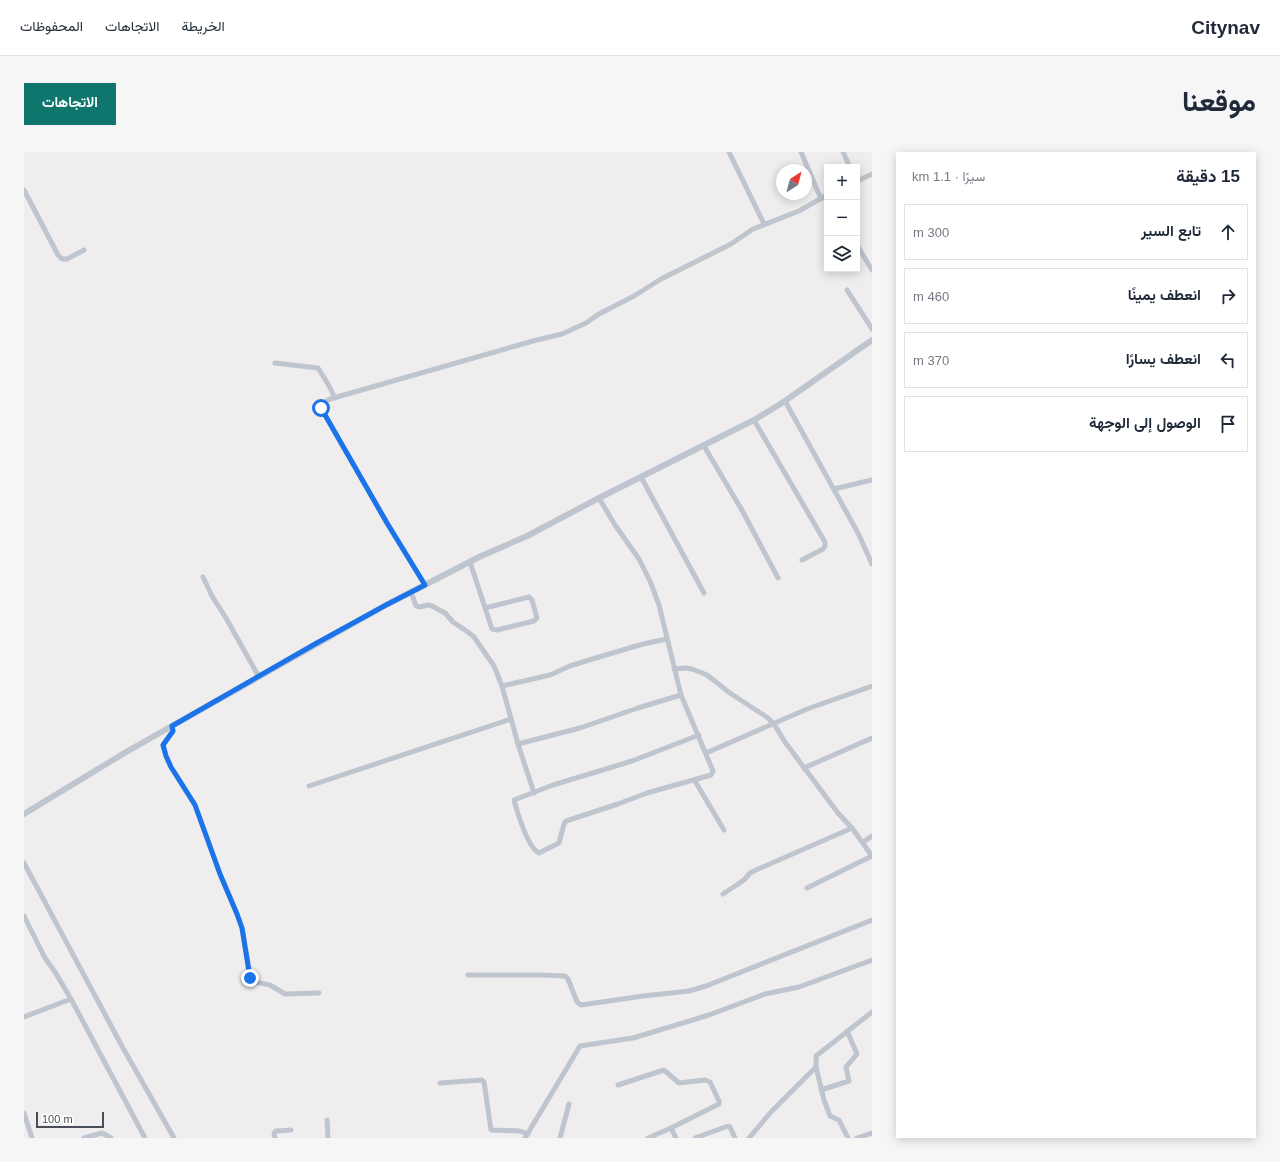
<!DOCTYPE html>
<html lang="ar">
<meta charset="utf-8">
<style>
:root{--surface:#fff;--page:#f6f6f7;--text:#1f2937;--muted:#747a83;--line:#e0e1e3;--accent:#0f766e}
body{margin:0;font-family:Helvetica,Vazirmatn,sans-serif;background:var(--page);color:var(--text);direction:rtl}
.controls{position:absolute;right:12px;top:12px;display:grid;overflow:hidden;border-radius:0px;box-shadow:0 2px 10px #0003}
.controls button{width:36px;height:36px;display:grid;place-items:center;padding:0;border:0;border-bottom:1px solid var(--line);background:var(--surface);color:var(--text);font:20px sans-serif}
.compass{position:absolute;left:752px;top:12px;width:36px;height:36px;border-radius:50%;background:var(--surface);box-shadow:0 2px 10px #0003;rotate:36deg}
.scale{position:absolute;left:12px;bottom:10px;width:68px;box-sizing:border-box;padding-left:4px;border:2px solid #474e58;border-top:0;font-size:11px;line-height:14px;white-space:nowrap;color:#474e58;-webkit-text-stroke:3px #fff;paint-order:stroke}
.stop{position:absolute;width:12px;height:12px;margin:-9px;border:3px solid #1a73e8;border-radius:50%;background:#fff}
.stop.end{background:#1a73e8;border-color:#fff;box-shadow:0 1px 4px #0008}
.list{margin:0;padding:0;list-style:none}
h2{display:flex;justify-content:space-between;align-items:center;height:52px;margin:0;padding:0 16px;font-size:17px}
h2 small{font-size:13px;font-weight:400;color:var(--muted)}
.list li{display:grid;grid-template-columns:26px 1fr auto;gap:12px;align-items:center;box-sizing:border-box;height:56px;margin:0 8px 8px;padding:0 8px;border:1px solid var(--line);border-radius:0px}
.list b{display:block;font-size:15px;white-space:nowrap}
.list em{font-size:13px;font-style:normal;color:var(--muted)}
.icon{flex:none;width:22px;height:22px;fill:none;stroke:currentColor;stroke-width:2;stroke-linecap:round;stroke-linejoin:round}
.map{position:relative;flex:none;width:848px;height:986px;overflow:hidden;direction:ltr;border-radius:0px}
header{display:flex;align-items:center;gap:24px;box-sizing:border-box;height:56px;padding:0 20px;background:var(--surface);border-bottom:1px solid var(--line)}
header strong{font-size:19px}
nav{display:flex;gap:22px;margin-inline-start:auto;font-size:14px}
.intro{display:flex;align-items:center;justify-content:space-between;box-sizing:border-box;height:96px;padding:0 24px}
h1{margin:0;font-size:28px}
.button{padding:10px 18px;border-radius:0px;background:var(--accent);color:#fff;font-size:14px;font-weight:700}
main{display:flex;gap:24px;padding:0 24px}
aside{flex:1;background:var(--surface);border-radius:0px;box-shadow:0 2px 10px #0003}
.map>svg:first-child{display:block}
</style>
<header>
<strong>Citynav</strong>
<nav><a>الخريطة</a><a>الاتجاهات</a><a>المحفوظات</a></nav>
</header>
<div class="intro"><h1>موقعنا</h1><a class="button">الاتجاهات</a></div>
<main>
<aside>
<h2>15 دقيقة<small>سيرًا · 1.1 km</small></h2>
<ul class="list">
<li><svg class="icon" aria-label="ahead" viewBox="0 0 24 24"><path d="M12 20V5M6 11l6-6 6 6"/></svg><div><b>تابع السير</b></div><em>300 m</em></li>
<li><svg class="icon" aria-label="right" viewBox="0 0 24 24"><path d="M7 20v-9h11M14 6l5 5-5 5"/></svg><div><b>انعطف يمينًا</b></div><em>460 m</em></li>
<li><svg class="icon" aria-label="left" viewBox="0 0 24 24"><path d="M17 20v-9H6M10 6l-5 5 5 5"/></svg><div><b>انعطف يسارًا</b></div><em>370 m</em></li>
<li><svg class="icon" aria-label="arrive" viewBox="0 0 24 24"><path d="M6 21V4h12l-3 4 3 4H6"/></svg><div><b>الوصول إلى الوجهة</b></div></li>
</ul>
</aside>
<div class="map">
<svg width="848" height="986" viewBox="0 0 848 986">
<rect width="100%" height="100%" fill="#efeded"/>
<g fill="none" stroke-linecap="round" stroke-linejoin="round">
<!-- minor -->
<g stroke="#bfc5ce" stroke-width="5">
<path d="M705,0L740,72"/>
<path d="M777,0L797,47"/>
<path d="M819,0L826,15"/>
<path d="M833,29L848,22"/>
<path d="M0,38L34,103L38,107H43L60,98"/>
<path d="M833,93L848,118"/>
<path d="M823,138L848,177"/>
<path d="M251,211L294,216L304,232L311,246"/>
<path d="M761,249L834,381L848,412"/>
<path d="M730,268L801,390V394L799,397L778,408"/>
<path d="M680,294L719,360L754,426"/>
<path d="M617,325L680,441"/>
<path d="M810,337L848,328"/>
<path d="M575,346L591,373L615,407L626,429L635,453L657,543L689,619L687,623L623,641L594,652L542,669L540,672L535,691L515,701C504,696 493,660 490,648L529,633L608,609L675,583"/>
<path d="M446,410L468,477L473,478L510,469L513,466L508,448L505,445L461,456"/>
<path d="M179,425L188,444L202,466L235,525"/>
<path d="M401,433L363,371L304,268L297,256L299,251L306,247L509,189L538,182L562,171L575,162L610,144L637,127L707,92L729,77L775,59L803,43"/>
<path d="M387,440L392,454L396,455L403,453L408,454L421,461L429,470L444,480L450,485L470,514L478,534L494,592L510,641"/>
<path d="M650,517L662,516L668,517L683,523L706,541L744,566L750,572L761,590L814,661L828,676L848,704"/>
<path d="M478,534L526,523L546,514L575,505L619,492L643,487"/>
<path d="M148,574L149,579L139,593L142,604L147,615L171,653L196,722L213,762L218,776L227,827L230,830L246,833L261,842L295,841"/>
<path d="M494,592L556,576L614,556L657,543"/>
<path d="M682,601L783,557L848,534"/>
<path d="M780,616L848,586"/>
<path d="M671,629L700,678"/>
<path d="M285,634L487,567"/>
<path d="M839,690L848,684"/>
<path d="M0,711L99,896L150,986"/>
<path d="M783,736L848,704"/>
<path d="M699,742L720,728L726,721L732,718L828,676"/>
<path d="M0,764L21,806L31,820L47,847L0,865"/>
<path d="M444,823H519L541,824L544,827L553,850L557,853L619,844L665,839L682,834L848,768"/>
<path d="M47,847L121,986"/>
<path d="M792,915L800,948L806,964L815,968L824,986"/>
<path d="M416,931L458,928L460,930L467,978L496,979L504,982"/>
<path d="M594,933L640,918L655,931L681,928L686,930L695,949V952L647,976L652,986"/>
<path d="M797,938L825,929L822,915L833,902L823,879"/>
<path d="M0,961L8,986"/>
<path d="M303,968L304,986"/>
<path d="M60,986L78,981L87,986"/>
<path d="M251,986L250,981L252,979L267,978"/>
<path d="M501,986L556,894L609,886L685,863L741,842L775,835L848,808"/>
<path d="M536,986L545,952"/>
<path d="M624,986L647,976"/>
<path d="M671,986L704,974L706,975L711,986"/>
<path d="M725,986L747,960L792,915V904L848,860"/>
<path d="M833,986L848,981"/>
</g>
<!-- tertiary -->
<path stroke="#bfc5ce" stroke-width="6" d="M0,662L102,600L362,453L455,405L503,384L575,346L730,268L758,251L848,188"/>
</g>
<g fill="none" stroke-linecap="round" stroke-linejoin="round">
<!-- route -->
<path stroke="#1a73e8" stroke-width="5" d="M226,826L218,776L213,762L196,722L171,653L147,615L142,604L139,593L149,579L148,574L291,492L362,453L401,433L363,371L297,256"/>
</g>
</svg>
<div class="controls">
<button>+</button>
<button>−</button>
<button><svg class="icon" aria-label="layers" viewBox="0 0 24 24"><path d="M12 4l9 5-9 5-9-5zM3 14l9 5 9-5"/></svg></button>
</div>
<svg class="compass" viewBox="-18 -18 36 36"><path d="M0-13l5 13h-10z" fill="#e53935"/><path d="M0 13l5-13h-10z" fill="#747a83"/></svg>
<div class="scale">100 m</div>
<div class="stop" style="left:297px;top:256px"></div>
<div class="stop end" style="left:226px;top:826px"></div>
</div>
</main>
